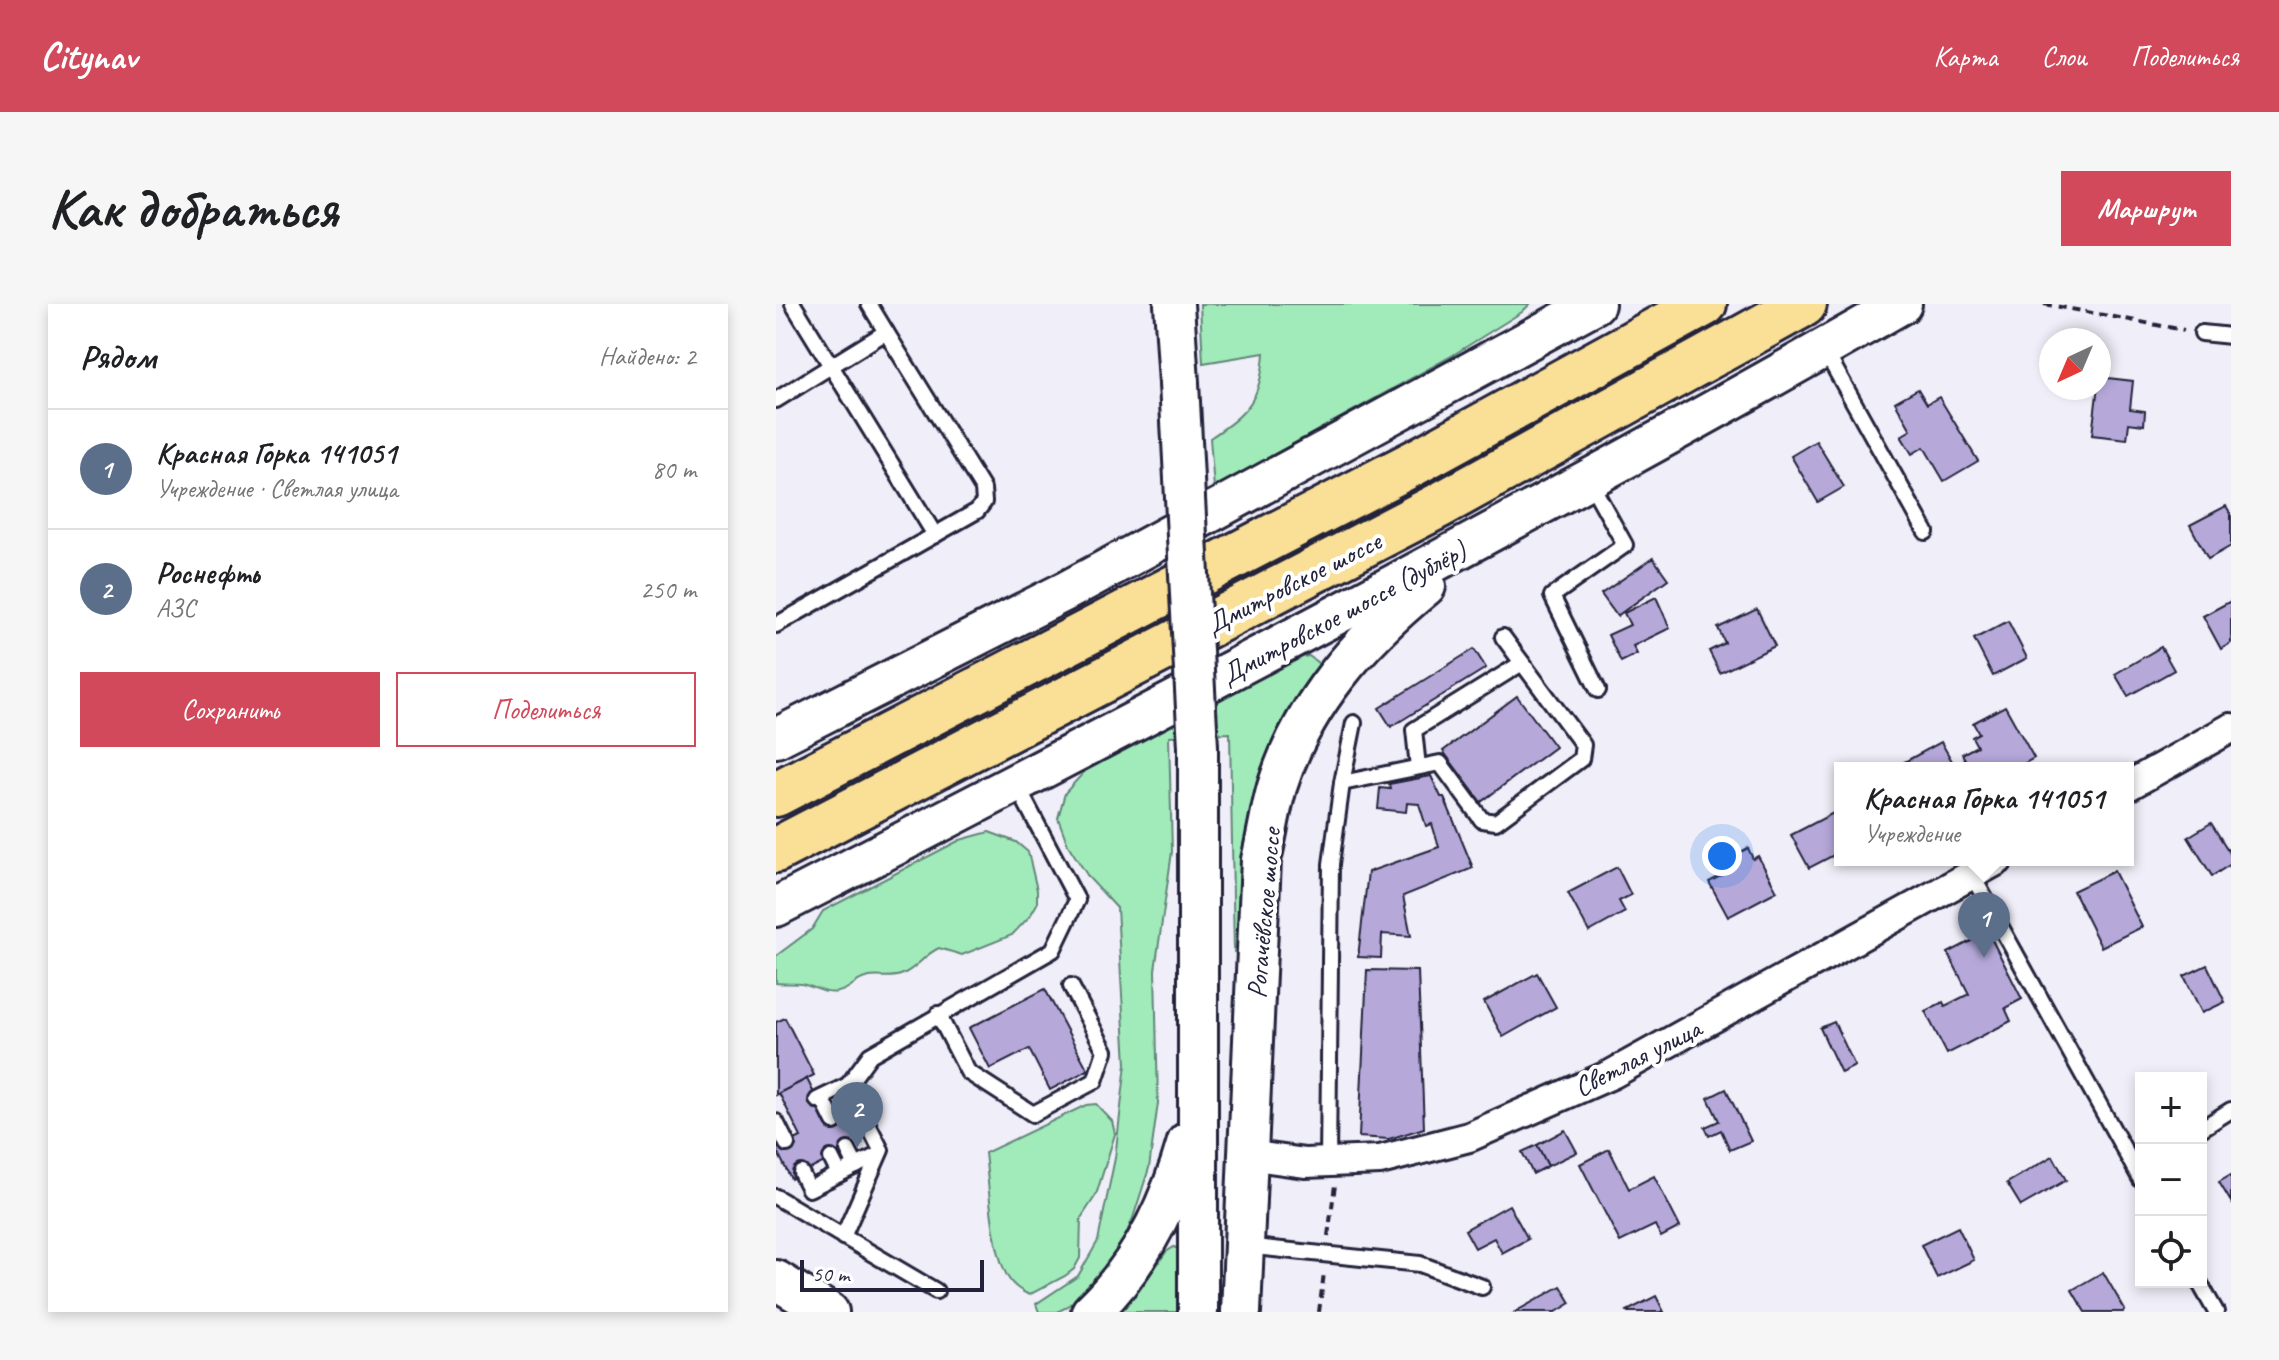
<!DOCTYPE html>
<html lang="ru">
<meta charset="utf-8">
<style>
:root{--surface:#fff;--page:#f6f6f6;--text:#202124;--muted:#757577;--line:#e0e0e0;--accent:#d1495b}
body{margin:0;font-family:Caveat,sans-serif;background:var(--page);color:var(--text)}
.controls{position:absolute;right:24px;bottom:24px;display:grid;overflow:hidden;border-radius:0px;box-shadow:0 4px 12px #0003}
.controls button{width:72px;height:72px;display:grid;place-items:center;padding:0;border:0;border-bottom:2px solid var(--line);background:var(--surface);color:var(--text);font:40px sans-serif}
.compass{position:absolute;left:1263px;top:24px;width:72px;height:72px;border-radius:50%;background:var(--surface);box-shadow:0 4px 12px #0003;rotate:224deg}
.scale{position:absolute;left:24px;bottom:20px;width:184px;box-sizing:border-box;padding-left:8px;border:4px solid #22223b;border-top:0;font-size:22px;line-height:28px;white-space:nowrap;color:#22223b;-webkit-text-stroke:6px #fff;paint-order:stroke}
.you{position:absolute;left:946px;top:552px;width:28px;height:28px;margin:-20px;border:6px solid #fff;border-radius:50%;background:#1a73e8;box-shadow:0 0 0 12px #1a73e833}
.badge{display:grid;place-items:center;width:52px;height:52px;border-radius:50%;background:var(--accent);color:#fff;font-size:26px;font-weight:700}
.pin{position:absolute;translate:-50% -66px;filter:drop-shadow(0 2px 4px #0008)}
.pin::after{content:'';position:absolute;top:42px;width:28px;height:24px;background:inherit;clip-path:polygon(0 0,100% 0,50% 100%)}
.popup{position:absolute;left:1058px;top:458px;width:300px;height:104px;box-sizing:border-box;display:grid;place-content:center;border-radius:0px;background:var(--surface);filter:drop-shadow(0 2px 6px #0005);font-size:26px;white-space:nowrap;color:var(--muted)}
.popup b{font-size:30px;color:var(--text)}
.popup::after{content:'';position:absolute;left:50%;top:100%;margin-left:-16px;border:16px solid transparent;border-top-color:var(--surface)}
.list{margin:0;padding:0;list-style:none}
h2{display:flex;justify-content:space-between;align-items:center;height:104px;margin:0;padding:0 32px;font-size:34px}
h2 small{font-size:26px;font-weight:400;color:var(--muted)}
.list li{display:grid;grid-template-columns:52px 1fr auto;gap:24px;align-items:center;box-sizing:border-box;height:120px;padding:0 32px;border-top:2px solid var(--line)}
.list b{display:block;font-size:30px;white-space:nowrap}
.list p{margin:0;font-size:26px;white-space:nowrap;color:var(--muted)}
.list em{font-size:26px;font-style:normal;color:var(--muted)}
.actions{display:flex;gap:16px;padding:24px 32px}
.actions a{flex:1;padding:18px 0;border:2px solid var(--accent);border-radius:0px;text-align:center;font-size:28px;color:var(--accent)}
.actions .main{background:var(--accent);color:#fff}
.icon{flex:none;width:44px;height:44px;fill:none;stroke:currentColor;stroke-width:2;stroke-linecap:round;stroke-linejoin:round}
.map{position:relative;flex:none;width:1455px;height:1008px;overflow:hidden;border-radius:0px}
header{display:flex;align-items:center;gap:48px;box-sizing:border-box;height:112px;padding:0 40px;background:var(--accent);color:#fff}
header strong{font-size:38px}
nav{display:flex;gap:44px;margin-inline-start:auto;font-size:28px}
.intro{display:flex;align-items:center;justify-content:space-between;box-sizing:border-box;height:192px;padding:0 48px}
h1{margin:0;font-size:56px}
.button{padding:20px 36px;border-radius:0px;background:var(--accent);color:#fff;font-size:28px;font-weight:700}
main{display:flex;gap:48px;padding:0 48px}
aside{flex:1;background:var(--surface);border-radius:0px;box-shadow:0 4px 12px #0003}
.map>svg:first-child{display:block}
</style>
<header>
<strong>Citynav</strong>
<nav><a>Карта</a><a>Слои</a><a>Поделиться</a></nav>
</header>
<div class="intro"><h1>Как добраться</h1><a class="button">Маршрут</a></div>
<main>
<aside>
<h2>Рядом<small>Найдено: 2</small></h2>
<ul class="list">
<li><span class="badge" style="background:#5c6f8a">1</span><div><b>Красная Горка 141051</b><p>Учреждение · Светлая улица</p></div><em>80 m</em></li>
<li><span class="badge" style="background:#5c6f8a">2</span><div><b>Роснефть</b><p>АЗС</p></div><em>250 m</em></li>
</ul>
<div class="actions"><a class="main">Сохранить</a><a>Поделиться</a></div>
</aside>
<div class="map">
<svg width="1455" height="1008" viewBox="0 0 1455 1008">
<rect width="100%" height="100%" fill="#f0eef8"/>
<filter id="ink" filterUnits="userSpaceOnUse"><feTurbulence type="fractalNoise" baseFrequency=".0125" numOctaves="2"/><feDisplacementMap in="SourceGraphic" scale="16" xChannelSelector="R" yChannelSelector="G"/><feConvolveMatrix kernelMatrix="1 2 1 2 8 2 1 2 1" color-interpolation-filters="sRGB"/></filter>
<g filter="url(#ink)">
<!-- green -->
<g fill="#a1ebba" stroke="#62867a" stroke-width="2">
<path d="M424,0H754L746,8L677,51L438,184L434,134C472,109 485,95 488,49L427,59Z"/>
<path d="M533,352L542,359L545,365L465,651L458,648L454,429L393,432L396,548L379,666L382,799L373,864L357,914L341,952L320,980L289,1004L281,1008H263L260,1000L302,972L322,937L339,854L350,760L341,604L313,574L292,541L282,514L289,489L309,467L526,353Z"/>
<path d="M213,528L240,538L252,548L261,586V600L254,612L236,631L186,651L163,644C149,650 141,664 127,670C114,676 103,670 90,674C79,676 74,686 62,688C49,691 38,682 25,680C17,679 8,680 0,679V652L36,625L47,607L184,536Z"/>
<path d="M320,800L336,817L339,830L320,891L305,914L304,954L298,965L289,972L253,991C245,987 238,983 233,975C216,949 213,882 209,849L310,801Z"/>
<path d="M398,943L402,945L405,951L402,1008H340L360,991L390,948Z"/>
</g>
<!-- building -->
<g fill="#b6a9da" stroke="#22223b" stroke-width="2">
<path d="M1323,73L1357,77L1354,105L1369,107L1368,121L1353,119L1351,135L1316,131Z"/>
<path d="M1142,85L1151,100L1163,93L1202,157L1168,177L1148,143L1136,150L1125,132L1135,126L1119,98Z"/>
<path d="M1040,137L1068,183L1042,198L1015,152Z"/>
<path d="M1450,202L1455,210V242L1432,255L1414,221Z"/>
<path d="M877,254L892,275L841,312L825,290Z"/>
<path d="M880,293L894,324L857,342L861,350L845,358L832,331L854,321L848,309Z"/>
<path d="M1455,297V339L1445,345L1427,312Z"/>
<path d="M981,305L999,342L944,369L933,347L949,339L942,324Z"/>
<path d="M1232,317L1251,354L1217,372L1198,335Z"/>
<path d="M1385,343L1398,366L1352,392L1339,370Z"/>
<path d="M698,345L710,364L615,423L603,404Z"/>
<path d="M741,392L779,443L705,498L667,447Z"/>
<path d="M1229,402L1258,454L1240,464H1194L1186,450L1201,442L1196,433L1203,429L1197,419Z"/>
<path d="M1165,438L1180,464H1122L1121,462Z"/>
<path d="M655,472L665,493H668L697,564L627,592L635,632L606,630L605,654L582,653L592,568L663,543L656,520L650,522L643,500L631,499L630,508L602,505L604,484L614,485L613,480Z"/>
<path d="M1061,507L1064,512V548L1033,564L1015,531Z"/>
<path d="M1435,519L1455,551V560L1436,572L1412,533Z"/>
<path d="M972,544L977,555L982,552L1001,587L952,613L933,578L954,567L948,557Z"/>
<path d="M841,563L855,591L843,597L849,608L813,628L792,589Z"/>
<path d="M1338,567L1366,623L1325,643L1297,587Z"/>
<path d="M1212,628L1246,695L1229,704L1235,717L1171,750L1149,707L1167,698L1169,702L1193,690L1172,649Z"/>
<path d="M1431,661L1449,698L1426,709L1408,672Z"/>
<path d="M591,666L642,667L648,824L613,835L583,833Z"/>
<path d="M761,669L780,703L727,733L708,698Z"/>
<path d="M269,685L312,766L274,786L253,745L214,765L193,724Z"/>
<path d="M9,714L38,771L0,791V718Z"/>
<path d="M1058,718L1079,762L1065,769L1044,724Z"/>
<path d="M31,775L53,820L72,811L86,839L15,875L0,845L25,833L3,789Z"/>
<path d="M950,785L975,837L954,846L945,826L933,832L929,823L943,817L932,794Z"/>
<path d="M789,826L801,848L772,862L761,841Z"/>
<path d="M761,841L772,862L757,870L746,848Z"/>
<path d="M833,845L853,885L878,872L904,923L885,933L879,921L844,938L804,860Z"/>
<path d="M1277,852L1290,876L1245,902L1231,879Z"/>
<path d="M1455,871V898L1443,878Z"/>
<path d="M733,901L752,935L726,949L718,934L699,944L689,926Z"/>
<path d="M1182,923L1198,956L1161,974L1145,941Z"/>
<path d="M1327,968L1349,1006L1347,1008H1309L1296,986Z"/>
<path d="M785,982L795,999L780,1008H739Z"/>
<path d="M880,992L888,1008H852L851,1007Z"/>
</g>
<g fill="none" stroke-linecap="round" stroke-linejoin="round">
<!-- service casing -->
<g stroke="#22223b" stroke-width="20">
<g id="service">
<path d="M17,0L159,231"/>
<path d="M93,0L110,28"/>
<path d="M1426,29L1455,32"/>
<path d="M1048,45L1150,228"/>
<path d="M0,96L110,28L207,185L208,198L201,207L0,321"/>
<path d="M813,176L849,241L776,292L822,386"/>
<path d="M642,463L638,426L746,359"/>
<path d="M566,479L664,459L706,516L720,518L805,455L807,441L727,333"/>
<path d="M1196,571L1365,876"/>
<path d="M162,710L192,768L257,810L319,777L329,747L295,682"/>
<path d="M72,781L94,751L277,646L301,596L240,480"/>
<path d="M46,794L58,818"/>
<path d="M41,796L72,781L105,846L67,933"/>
<path d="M0,818L11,840"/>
<path d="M1425,825L1455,806"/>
<path d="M72,846L80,862"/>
<path d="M55,854L63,870"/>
<path d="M552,859L555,560L566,479L578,419"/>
<path d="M25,869L33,885L102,851"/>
<path d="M0,893L160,987"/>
<path d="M468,942L644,960L706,983"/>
<path d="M1423,978L1440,1008"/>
</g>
</g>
<!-- minor casing -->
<g stroke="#22223b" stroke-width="34">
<g id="minor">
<path d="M1352,482L1455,424"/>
<path d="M472,851L529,859L604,856L693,833L836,770L1222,556"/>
</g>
</g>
<!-- secondary casing -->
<g stroke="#22223b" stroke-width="44">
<g id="secondary">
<path d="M398,0L403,79"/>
<path d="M0,434L292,286L819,0"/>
<path d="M422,443V1008"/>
<path d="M0,603C379,408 757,211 1126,0"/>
<path d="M0,976L53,1008"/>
<path d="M315,1008C364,962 393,902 411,838"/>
<path d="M465,1008L485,556C491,532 494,507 501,483C527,400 584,336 650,282"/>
</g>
</g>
<!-- trunk casing -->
<g stroke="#22223b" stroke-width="50">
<g id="trunk">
<path d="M0,490L640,158L928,0"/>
<path d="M0,546L662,202L1028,0"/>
</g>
</g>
<!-- path -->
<g stroke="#22223b" stroke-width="4" stroke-dasharray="8 6" stroke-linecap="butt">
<path d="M1268,0L1408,26"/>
<path d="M552,932L559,881"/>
<path d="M543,1008L548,969"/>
</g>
<!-- service -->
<use href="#service" stroke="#fff" stroke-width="14"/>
<!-- minor -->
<use href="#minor" stroke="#fff" stroke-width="28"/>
<!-- secondary -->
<use href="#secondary" stroke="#fff" stroke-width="38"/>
<!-- trunk -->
<use href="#trunk" stroke="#fadf96" stroke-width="44"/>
<!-- secondary-bridge casing -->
<g stroke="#22223b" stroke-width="44" stroke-linecap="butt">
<path id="secondary-bridge" d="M403,79L422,443"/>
</g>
<!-- secondary-bridge -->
<use href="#secondary-bridge" stroke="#fff" stroke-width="38"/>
</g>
</g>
<g text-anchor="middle" stroke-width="8" stroke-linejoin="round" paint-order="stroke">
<!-- street labels -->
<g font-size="28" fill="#22223b" stroke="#fff">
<text transform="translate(517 278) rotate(-27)" y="10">Дмитровское шоссе</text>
<text transform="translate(567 308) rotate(-28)" y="10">Дмитровское шоссе (дублёр)</text>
<text transform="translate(487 609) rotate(-85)" y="10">Рогачёвское шоссе</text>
<text transform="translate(861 753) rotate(-27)" y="10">Светлая улица</text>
</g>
</g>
</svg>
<div class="controls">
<button>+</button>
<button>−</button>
<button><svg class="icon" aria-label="locate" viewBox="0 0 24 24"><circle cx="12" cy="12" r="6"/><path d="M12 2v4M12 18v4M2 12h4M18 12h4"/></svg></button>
</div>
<svg class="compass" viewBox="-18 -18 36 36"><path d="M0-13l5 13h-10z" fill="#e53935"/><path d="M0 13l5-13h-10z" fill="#757577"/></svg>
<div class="scale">50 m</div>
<div class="you"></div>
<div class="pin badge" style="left:1208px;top:654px;background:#5c6f8a">1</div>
<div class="popup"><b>Красная Горка 141051</b>Учреждение</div>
<div class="pin badge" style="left:81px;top:844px;background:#5c6f8a">2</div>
</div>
</main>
